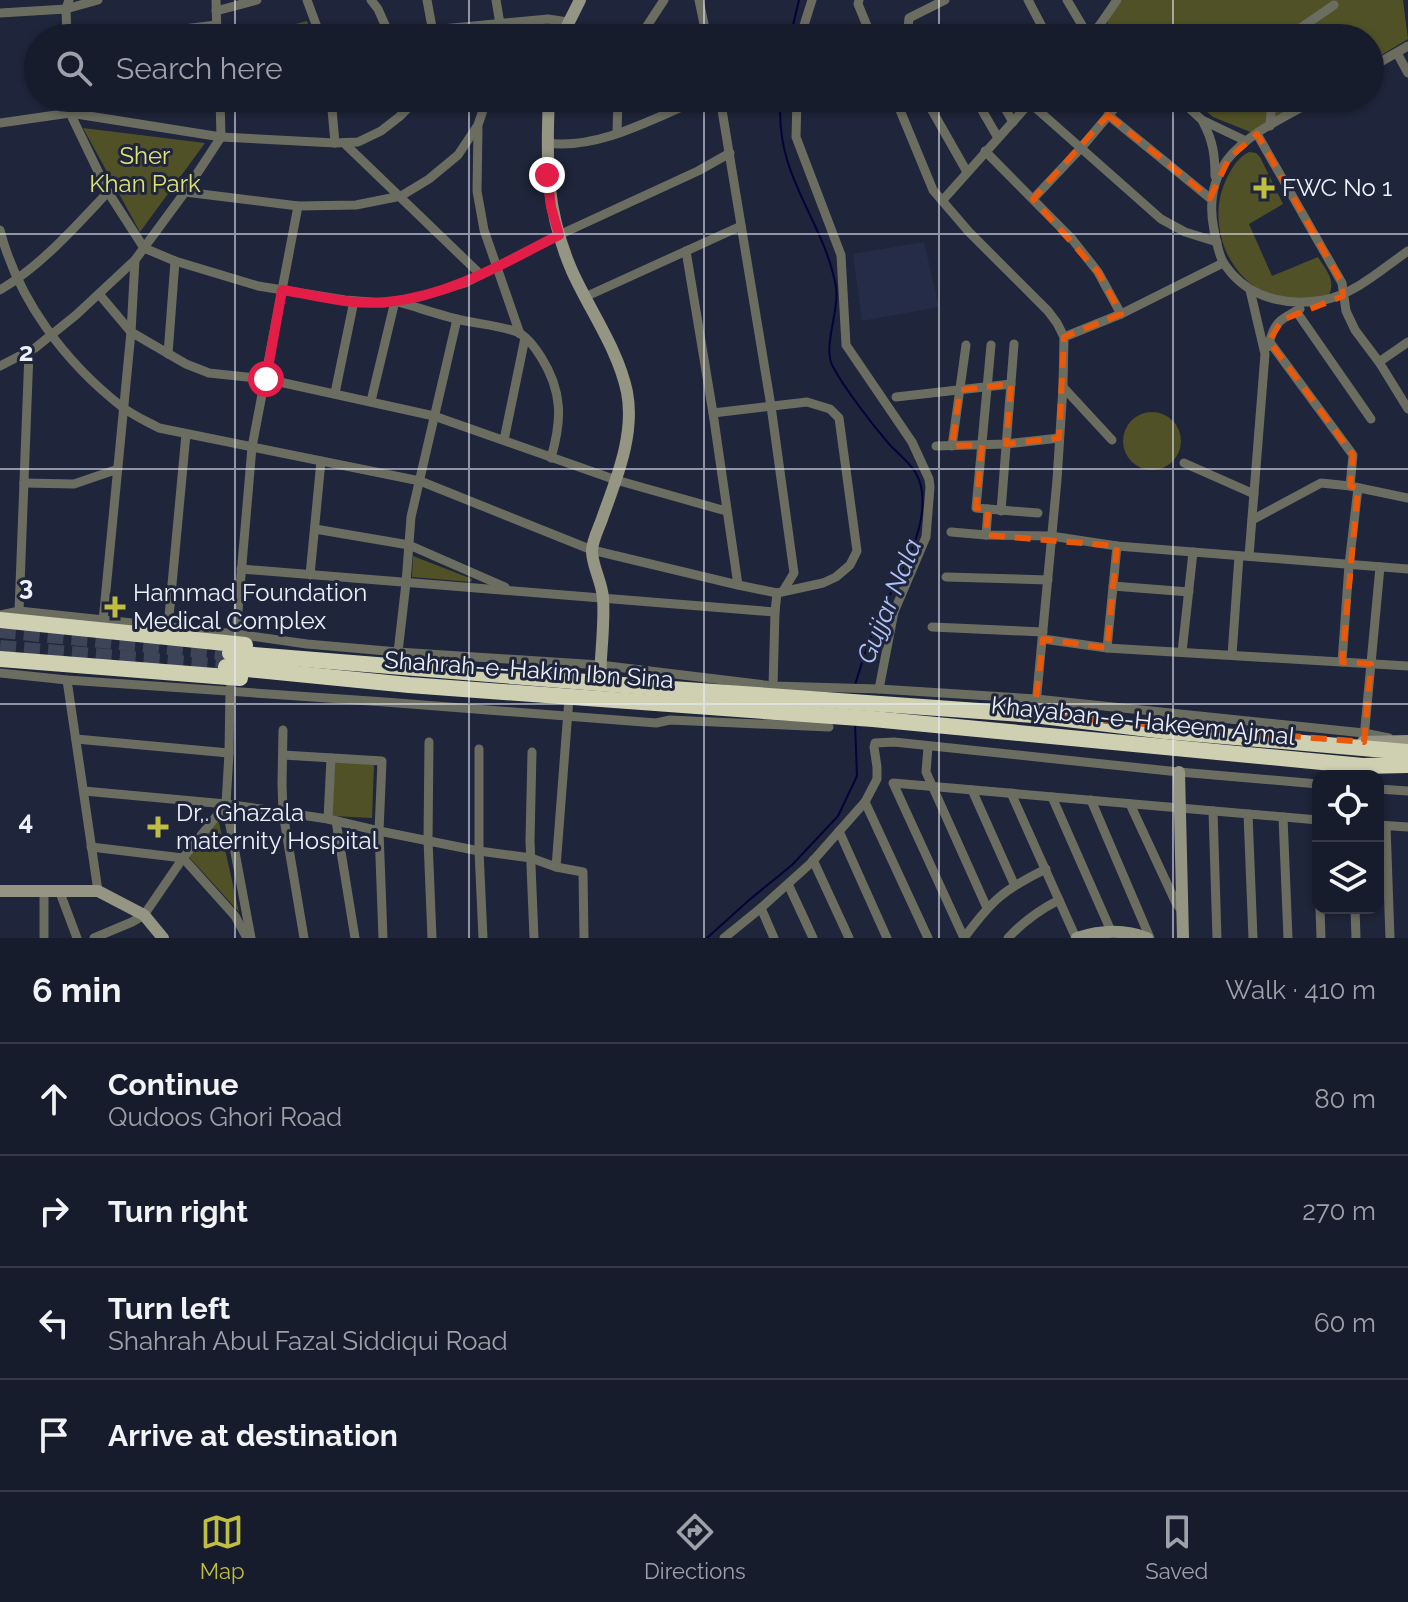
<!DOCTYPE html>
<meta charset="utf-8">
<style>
:root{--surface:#171c2c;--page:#242938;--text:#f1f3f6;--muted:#9ea1a9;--line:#363a48;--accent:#bfbe42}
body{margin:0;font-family:Raleway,sans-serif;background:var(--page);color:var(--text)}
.controls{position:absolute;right:24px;bottom:24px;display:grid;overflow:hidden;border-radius:16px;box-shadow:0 2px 6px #0004}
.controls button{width:72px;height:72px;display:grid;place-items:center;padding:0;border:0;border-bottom:2px solid var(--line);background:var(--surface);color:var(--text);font:40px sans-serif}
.stop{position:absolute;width:24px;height:24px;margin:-18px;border:6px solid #e11d48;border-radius:50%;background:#fff}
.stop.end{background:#e11d48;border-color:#fff;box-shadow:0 2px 8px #0008}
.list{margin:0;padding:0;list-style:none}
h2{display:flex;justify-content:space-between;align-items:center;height:104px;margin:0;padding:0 32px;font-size:34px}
h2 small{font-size:26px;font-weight:400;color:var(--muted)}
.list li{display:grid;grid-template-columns:52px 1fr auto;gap:24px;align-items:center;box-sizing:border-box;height:112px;padding:0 32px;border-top:2px solid var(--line)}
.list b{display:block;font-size:30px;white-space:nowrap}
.list p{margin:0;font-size:26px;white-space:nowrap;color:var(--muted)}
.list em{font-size:26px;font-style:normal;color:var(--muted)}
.icon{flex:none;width:44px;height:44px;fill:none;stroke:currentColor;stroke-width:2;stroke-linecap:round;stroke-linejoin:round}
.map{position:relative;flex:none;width:1408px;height:938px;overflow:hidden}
.search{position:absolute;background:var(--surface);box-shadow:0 2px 6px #0004;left:24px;right:24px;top:24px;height:88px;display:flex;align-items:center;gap:20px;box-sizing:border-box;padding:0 28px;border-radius:44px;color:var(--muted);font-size:30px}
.sheet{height:552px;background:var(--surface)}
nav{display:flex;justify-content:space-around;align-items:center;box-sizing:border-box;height:112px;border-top:2px solid var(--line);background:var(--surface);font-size:22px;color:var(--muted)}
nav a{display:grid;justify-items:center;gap:4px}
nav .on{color:var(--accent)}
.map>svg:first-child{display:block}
</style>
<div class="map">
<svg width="1408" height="938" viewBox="0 0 1408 938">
<rect width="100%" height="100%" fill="#1f253a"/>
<!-- built -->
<path fill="#242c48" d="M924,242L939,307L862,321L853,254Z"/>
<!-- green -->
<g fill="#515127">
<path d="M1122,0H1403L1408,39L1370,62V38H1119L1107,26L1108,19Z"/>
<path d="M307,21L313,38H241Z"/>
<path d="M1191,98H1311L1253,133L1213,117Z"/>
<path d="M83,128L205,143L140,232Z"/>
<path d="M1249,152L1256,153L1260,157L1283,204L1249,224L1272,276L1318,257C1326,270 1336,280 1329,295C1309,299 1292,301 1273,295C1227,281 1206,222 1226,180C1231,169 1238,157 1249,152Z"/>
<circle cx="1152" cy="441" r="29"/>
<path d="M413,556L472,579L471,582L412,577Z"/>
<path d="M335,762L374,764L372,818L332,816Z"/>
<path d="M218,818L239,912L189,857Z"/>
</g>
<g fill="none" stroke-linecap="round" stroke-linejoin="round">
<!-- stream -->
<g stroke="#05033a" stroke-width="2">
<path d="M790,38L799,0"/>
<path d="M781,98C773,175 824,219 836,287C840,309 823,345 832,365C844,388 872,424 889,444C904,460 919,468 922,492C927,537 896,578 879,617C869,639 862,662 855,685"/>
<path d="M707,938L748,901L792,865L838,816L857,776L855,723"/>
</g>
<!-- highway-tunnel -->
<g stroke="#3e4457" stroke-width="16" stroke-dasharray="16 8" stroke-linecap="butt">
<path d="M0,630L230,653"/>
<path d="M0,648L226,667"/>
</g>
<!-- street -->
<g stroke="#6c6d61" stroke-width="9">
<path d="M216,0L217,38"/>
<path d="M307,0L321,38"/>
<path d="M371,0L378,9L389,34V38"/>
<path d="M427,0L434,38"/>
<path d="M496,0L500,24V38"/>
<path d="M699,0L707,38"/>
<path d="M859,0L858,4L872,38"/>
<path d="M1028,0L1048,38"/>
<path d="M1067,0L1089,37"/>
<path d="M216,11L257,0"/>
<path d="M0,13L66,9L98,0"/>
<path d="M1099,26L1113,38"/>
<path d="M389,34L548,19L568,22"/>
<path d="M988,35L990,38"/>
<path d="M67,38L66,9L69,0"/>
<path d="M159,38L168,31L216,25"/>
<path d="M639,38L664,0"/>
<path d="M800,38L812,0"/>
<path d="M907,38L909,18L945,0"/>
<path d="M1088,38L1099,26L1117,0"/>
<path d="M1286,38L1334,5"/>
<path d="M1397,53L1408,73"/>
<path d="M1370,68L1408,46"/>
<path d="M70,98V113L108,192L144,248"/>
<path d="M331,98L335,143"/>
<path d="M720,98L771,406L794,573L783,591"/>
<path d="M797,98L796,137L841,255L846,345L912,442L929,479L930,487L926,537L894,612L879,689"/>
<path d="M895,98L933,190L969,232L1048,311L1057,323L1064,337L1063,387L1057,480L1036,704"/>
<path d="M925,98L967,172"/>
<path d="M975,98L998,138"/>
<path d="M999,98L1013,122"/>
<path d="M1027,98L1030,103L1161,219L1185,232L1217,242"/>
<path d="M1178,98L1202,120L1246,141"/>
<path d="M1318,98C1287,116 1249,132 1227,160C1212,181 1209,206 1214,230C1216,240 1218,251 1222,260C1225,266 1229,270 1233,275C1256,300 1291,306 1324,300C1355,294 1382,269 1408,251"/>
<path d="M1108,115L1211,199"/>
<path d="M1203,122C1213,141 1215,155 1215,176"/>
<path d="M0,123L70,113L221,137L335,143L358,142L381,131L399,117L418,98"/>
<path d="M1270,126L1272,98"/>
<path d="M478,128L477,191L484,230L520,334"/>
<path d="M617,133L618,98"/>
<path d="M1257,134L1342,283L1346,311L1355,330L1379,362L1408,409"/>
<path d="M344,143L481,275"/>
<path d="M547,143C599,150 654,118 702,98"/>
<path d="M985,151L1072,239L1098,272L1121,314"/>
<path d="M185,192L298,206L356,205L401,196L429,179L458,155L478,125L487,98"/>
<path d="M1033,199L1081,148L1123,98"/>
<path d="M942,201L1034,98"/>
<path d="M0,230C18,300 65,362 121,406C132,415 146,421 159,428L420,481L592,550L738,585L777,593L823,583L836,577L850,565L857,551L839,418L830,409L807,402L713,413"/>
<path d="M144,248L175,261L258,286L345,300L384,303L419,297L465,283L559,235L698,171L730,153"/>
<path d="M686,251L713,413L738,585"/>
<path d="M0,290C42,265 75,227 108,192"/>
<path d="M99,294L131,332L186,364L209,373L266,379L434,416L616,480L726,511"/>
<path d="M585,297L741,226"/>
<path d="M1296,311L1371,419"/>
<path d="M1064,337L1121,314L1223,263"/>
<path d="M1269,341L1350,451L1353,455L1350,486"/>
<path d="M1268,347C1274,323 1278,320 1300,309"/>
<path d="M168,354L175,261"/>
<path d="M1379,362L1408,342"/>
<path d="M0,366L35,348L76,315L135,260L185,192L221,137L220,98"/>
<path d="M1063,387L1112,440"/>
<path d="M335,393L354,301"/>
<path d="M896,397L1011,384"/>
<path d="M371,401L395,301C417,307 439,315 461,320C477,324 507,326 521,334C530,340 536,349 541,357C563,392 562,420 551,458"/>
<path d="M504,440L525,338"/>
<path d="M936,446L1006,444L1059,438"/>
<path d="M952,446L966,345"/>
<path d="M1184,463L1254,494"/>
<path d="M24,483L74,484L118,469"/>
<path d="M988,509L976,508L991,345"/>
<path d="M1001,511L1014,344"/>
<path d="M1252,520L1321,483L1350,486L1408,498"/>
<path d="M315,529L409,545L505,587"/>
<path d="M951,532L986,535L1051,536L1117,546L1408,569"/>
<path d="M986,535L988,509L1038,513"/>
<path d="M1249,556L1265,354L1250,290"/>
<path d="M241,569L775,612"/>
<path d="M310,575L321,461"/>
<path d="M946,577L1048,580"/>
<path d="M1113,586L1189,592"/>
<path d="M19,611L29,352"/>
<path d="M0,615L19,611L236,634L307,644L398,652L600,665L773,686L879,689L1036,699L1364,733L1389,738"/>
<path d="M103,621L131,332L135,260"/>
<path d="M168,627L186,434"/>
<path d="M932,627L1043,632"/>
<path d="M236,634L252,447L298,206"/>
<path d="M1043,639L1107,648L1408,666"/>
<path d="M1107,648L1117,546"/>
<path d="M398,652L406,583L411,517L457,319"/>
<path d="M1182,652L1193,552"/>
<path d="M1232,655L1239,556"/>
<path d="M1342,662L1349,565L1358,488"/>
<path d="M0,673L67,680L385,702L656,723L670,720L829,727"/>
<path d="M67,680L98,891"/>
<path d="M773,686L775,612L777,593"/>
<path d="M230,688L229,753L226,804L251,938"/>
<path d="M283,730L282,784L283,813L304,938"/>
<path d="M1364,738L1380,567"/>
<path d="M76,739L229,753"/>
<path d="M429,742L428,840L432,938"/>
<path d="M928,747L926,772L987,908"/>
<path d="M479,749V851L483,938"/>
<path d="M532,752L530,841L534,938"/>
<path d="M283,755L382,761L379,831L383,938"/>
<path d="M1378,789L1408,791"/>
<path d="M972,790L1014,884"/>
<path d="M84,791L226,804L328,819L379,831L479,851L531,858L556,867L583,872L584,938"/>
<path d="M1011,793L1076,938"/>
<path d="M1052,797L1111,931"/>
<path d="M1091,800L1150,938"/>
<path d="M865,802L928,938"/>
<path d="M1130,804L1176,903L1182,911"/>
<path d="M1213,811L1217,938"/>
<path d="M1248,814L1253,938"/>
<path d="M1283,817L1288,938"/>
<path d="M328,819L331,758"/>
<path d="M1317,820L1318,857"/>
<path d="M336,821L355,938"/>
<path d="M1378,825L1408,827"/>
<path d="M1386,826L1390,938"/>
<path d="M839,831L887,938"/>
<path d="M91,847L183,858L235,916L247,938"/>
<path d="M813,860L849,938"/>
<path d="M556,867L569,698"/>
<path d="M788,884L813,938"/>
<path d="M59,890L77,938"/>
<path d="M761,908L774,938"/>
<path d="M1320,908L1321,938"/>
<path d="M1355,908L1356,938"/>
<path d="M44,938V890"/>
<path d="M94,938L132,922L144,915L183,858L226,804"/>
<path d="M724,938L761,908L811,863L865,802L877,779V767L874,747L875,743L894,742L1179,772L1318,784"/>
<path d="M964,938L893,783L1318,820"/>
<path d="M964,938C992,900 1003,890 1046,869"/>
<path d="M1008,938C1023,922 1039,910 1059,900"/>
</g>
<!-- secondary -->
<g stroke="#949582" stroke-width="12">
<path d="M561,38L580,0"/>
<path d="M549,98C546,162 546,211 572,271C590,311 618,349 627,392C635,434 617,477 603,516C600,526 592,540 592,551C592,566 602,582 603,598C605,625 600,656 600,683"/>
<path d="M1363,742L1408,741"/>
<path d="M1179,772L1183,938"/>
<path d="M0,891H98L144,915L163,938"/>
<path d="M1077,938C1102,930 1124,929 1147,938"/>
</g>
<!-- highway -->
<g stroke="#cfd0b2" stroke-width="16">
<path d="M0,620L245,645"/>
<path d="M230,653L672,689L1034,715L1165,731L1408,752"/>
<path d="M0,659L240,678"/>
<path d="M226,667L409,685L873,719L1363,766L1408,765"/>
</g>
</g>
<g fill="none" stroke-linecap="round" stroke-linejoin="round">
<!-- route -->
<path stroke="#e11d48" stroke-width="10" d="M266,379L282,290C316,295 352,306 387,302C450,296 504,263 559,235L551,207L547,175"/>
</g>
<!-- marked area -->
<path fill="none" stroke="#e8590c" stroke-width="6" stroke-dasharray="16 10" stroke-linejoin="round" d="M1108,115L1210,198L1229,158L1257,134L1342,283L1343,296L1282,320L1269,341L1353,455L1350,486L1358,488L1342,662L1371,664L1364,742L1034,715L1043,639L1107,648L1117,546L986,535L988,509L976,508L982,445L952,446L960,390L1011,384L1006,444L1059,438L1064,337L1121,314L1098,272L1033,199Z"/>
<!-- grid -->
<path fill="none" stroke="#edf1fd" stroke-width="2" stroke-opacity="0.55" d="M235,0V38M469,0V38M704,0V38M939,0V38M1173,0V38M235,98V938M469,98V938M704,98V938M939,98V938M1173,98V938M0,234H1408M0,469H1408M0,704H1408"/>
<!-- markers -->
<g fill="#bfbe42" stroke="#1f253a" stroke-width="3">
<path d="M1260 176h8v8h8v8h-8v8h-8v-8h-8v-8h8z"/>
<path d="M111 595h8v8h8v8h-8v8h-8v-8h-8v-8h8z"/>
<path d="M154 815h8v8h8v8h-8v8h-8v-8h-8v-8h8z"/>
</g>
<g text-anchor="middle" stroke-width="6" stroke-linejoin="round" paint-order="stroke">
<!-- park labels -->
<g font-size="24" fill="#e1e276" stroke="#1f253a">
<text x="145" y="164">Sher<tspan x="145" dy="28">Khan Park</tspan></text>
</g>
<!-- poi labels -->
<g font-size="24" fill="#edf1fd" stroke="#1f253a" text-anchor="start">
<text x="1282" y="196">FWC No 1</text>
<text x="133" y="601">Hammad Foundation<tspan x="133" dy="28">Medical Complex</tspan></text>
<text x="176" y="821">Dr,. Ghazala<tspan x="176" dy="28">maternity Hospital</tspan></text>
</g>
<!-- street labels -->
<g font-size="24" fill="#edf1fd" stroke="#1f253a">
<text transform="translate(529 670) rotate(4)" y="8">Shahrah-e-Hakim Ibn Sina</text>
<text transform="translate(1143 721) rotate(6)" y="8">Khayaban-e-Hakeem Ajmal</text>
</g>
<!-- water labels -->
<g font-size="26" font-style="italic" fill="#b0c1f7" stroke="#1f253a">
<text transform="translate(889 601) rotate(-68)" y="9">Gujjar Nala</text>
</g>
</g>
<g font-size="26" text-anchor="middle" font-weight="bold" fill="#edf1fd" stroke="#1f253a" stroke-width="6" stroke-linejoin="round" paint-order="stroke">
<text x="26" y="361">2</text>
<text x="26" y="595">3</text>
<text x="26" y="830">4</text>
</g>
</svg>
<div class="controls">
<button><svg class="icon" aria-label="locate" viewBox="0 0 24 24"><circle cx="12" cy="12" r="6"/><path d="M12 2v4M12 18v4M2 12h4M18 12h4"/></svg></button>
<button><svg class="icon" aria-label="layers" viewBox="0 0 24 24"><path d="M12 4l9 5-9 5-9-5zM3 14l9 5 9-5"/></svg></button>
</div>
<div class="stop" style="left:266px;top:379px"></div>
<div class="stop end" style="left:547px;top:175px"></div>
<div class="search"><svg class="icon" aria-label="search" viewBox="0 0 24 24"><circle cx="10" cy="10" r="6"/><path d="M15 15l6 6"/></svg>Search here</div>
</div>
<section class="sheet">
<h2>6 min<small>Walk · 410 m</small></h2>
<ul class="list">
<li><svg class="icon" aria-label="ahead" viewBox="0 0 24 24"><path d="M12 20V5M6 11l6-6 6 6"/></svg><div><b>Continue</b><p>Qudoos Ghori Road</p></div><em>80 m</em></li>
<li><svg class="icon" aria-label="right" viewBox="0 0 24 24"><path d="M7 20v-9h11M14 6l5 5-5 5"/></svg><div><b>Turn right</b></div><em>270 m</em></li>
<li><svg class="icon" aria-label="left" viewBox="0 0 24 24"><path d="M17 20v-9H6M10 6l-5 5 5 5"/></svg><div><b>Turn left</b><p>Shahrah Abul Fazal Siddiqui Road</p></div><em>60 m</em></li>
<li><svg class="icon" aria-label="arrive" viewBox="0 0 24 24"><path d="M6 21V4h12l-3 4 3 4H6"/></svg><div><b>Arrive at destination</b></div></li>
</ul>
</section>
<nav>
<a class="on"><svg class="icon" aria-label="map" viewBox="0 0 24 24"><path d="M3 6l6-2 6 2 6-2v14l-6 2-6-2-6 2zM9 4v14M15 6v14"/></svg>Map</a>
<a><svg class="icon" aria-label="directions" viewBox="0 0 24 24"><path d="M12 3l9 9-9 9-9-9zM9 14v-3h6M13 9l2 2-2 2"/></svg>Directions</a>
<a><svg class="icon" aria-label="saved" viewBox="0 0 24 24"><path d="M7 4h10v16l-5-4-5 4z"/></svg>Saved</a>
</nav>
